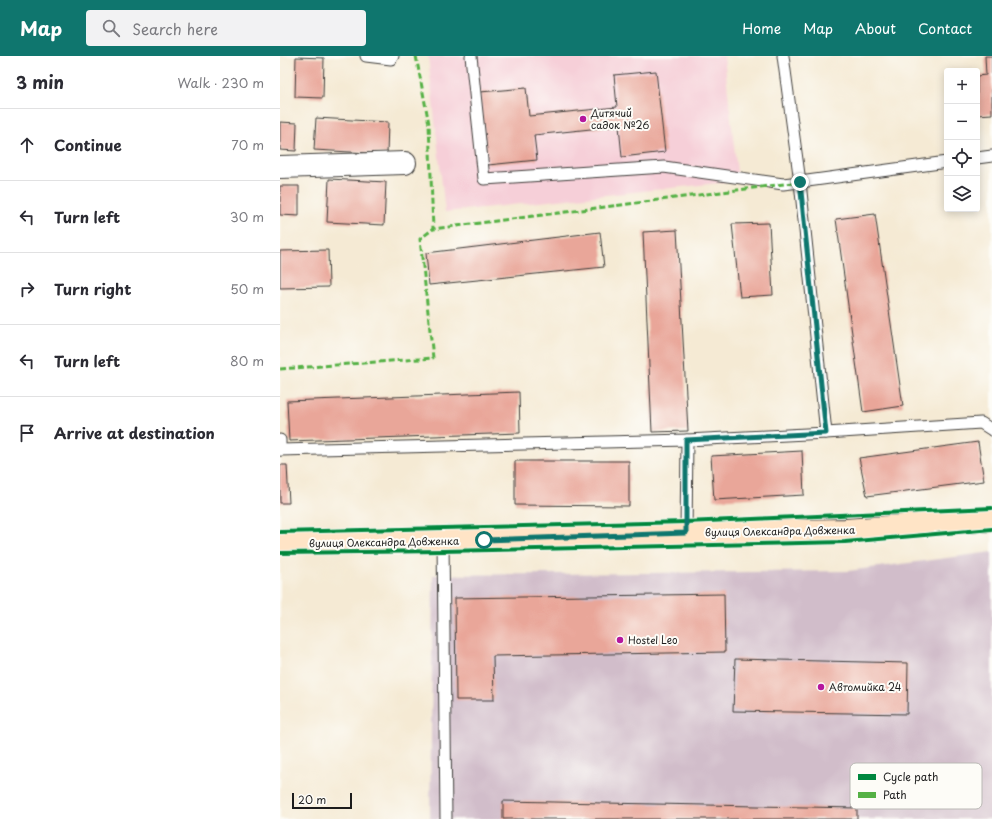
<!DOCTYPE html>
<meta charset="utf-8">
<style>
:root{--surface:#fff;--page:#f2f2f3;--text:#2b2b33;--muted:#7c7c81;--line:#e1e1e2;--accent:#0f766e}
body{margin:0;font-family:"Playpen Sans",sans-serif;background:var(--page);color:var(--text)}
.controls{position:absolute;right:12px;top:12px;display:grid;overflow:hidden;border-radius:4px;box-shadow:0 2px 10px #0003}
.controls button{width:36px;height:36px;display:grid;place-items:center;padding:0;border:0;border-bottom:1px solid var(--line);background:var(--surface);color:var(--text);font:20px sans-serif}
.scale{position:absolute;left:12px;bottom:10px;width:60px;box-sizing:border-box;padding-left:4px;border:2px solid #1c1c1c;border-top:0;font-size:11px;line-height:14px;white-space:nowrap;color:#1c1c1c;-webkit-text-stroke:3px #fdfcf7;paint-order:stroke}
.stop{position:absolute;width:12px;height:12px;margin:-9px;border:3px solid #0f766e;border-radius:50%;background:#fff}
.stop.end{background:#0f766e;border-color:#fff;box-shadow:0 1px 4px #0008}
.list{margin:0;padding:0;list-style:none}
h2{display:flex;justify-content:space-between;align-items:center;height:52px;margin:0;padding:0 16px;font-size:17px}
h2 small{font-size:13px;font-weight:400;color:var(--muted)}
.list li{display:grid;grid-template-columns:26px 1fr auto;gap:12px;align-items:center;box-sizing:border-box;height:72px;padding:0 16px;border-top:1px solid var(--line)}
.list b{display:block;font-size:15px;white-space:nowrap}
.list em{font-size:13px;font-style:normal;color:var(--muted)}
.icon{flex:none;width:22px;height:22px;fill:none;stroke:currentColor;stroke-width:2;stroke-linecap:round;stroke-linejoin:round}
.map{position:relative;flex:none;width:712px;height:763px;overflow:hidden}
header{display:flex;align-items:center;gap:24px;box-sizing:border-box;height:56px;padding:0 20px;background:var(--accent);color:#fff}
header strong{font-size:19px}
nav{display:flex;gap:22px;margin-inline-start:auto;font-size:14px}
.search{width:280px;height:36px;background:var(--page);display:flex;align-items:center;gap:10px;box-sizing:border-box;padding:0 14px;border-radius:4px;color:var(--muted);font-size:15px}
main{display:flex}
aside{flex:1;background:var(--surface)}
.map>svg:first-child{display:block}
</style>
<header>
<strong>Map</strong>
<div class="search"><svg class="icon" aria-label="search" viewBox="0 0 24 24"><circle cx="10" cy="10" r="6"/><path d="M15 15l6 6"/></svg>Search here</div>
<nav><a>Home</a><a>Map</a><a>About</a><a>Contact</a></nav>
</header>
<main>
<aside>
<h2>3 min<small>Walk · 230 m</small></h2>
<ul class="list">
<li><svg class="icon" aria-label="ahead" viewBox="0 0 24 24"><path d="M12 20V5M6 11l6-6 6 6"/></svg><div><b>Continue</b></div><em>70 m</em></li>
<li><svg class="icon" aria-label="left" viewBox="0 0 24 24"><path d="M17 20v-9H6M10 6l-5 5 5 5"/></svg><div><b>Turn left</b></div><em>30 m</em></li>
<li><svg class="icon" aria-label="right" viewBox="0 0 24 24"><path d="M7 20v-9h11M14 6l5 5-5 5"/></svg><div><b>Turn right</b></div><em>50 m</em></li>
<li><svg class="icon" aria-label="left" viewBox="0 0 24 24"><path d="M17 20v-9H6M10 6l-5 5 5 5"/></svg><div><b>Turn left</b></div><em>80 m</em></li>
<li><svg class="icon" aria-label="arrive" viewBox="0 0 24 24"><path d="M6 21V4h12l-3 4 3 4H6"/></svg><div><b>Arrive at destination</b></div></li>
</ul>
</aside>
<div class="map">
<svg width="712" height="763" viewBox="0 0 712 763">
<rect width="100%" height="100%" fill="#fdfcf7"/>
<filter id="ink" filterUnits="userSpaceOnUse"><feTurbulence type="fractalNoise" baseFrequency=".025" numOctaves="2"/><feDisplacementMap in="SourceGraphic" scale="8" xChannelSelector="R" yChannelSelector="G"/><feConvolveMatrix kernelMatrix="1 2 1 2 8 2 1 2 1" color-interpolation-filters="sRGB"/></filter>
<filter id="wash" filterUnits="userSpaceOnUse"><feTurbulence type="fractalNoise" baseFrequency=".012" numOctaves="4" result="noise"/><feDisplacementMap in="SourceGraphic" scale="16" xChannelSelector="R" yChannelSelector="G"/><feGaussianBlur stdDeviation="0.9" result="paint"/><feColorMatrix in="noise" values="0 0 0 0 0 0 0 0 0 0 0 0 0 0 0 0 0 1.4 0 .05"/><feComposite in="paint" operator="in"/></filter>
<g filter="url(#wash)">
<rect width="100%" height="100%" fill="#f5ead4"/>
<!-- built -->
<path fill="#f6cfd8" d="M148,0H444L458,125L165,156Z"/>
<!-- industrial -->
<path fill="#d1bdca" d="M712,496V763H150L153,519L568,515Z"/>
<g id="blocks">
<!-- building -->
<g fill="#e9a699">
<path d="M705,0H712V58L697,59V20L706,19Z"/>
<path d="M16,1L44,2L43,42L15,41Z"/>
<path d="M376,15L385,96L342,101L339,70L254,79L257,104L208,109L200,36L246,32L249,60L337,51L334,19Z"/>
<path d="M36,62L108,66L107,98L34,94Z"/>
<path d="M0,66L17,67L16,95L0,94Z"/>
<path d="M49,123L106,126L104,169L47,166Z"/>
<path d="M0,130H19V160L0,159Z"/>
<path d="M595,158L623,350L583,356L556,163Z"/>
<path d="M489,167L493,239L460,241L452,168Z"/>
<path d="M397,174L408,375L372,376L363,176Z"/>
<path d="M320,176L324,211L149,229L146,197Z"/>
<path d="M48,194L49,231L0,232V195Z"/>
<path d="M239,336L240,377L9,385L7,345Z"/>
<path d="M698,386L704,425L587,440L579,402Z"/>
<path d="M522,395L524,439L434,444L431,400Z"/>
<path d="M235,405H349V450L235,449Z"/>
<path d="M0,409H7L9,447H0Z"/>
<path d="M444,538L445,596L213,600L214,644H176L175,542Z"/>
<path d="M455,603L628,607L627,658L453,655Z"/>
<path d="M223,745L577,752V763H223Z"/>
</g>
</g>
</g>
<g filter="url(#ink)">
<use href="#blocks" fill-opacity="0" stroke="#3d3b38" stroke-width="1"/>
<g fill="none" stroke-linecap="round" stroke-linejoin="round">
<!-- service casing -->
<g stroke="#3d3b38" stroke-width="13">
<g id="service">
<path d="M86,0L111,3L113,0"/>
<path d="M191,0L204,123L384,111L503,128L520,126L503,0"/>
<path d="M697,102L712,100"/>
<path d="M546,377L701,367L712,374"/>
<path d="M0,384V394"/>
<path d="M0,394L407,384"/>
<path d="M406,477L407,384L546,377L520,126L667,106"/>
<path d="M163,485L166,763"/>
</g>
</g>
<!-- minor casing -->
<g stroke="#3d3b38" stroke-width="24">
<path id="minor" d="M0,111L125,107"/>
</g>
<!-- secondary casing -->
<g stroke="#3d3b38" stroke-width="24">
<path id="secondary" d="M0,487L163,485L406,477L565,474L712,464"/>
</g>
<!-- service -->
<use href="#service" stroke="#fff" stroke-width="11"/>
<!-- minor -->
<use href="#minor" stroke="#fff" stroke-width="22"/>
<!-- secondary -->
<use href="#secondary" stroke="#ffe4c6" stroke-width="22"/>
<!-- quiet -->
<g stroke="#55b145" stroke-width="3" stroke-dasharray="6 3" stroke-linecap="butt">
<path d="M136,0L149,68L153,173L520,126"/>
<path d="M0,313L153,302L140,183L153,173"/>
</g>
<!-- cycleway casing -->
<g stroke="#fdfcf7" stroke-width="6">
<g id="cycleway">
<path d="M0,476L406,466L712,452"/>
<path d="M0,497L163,495L565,486L712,473"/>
</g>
</g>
<!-- cycleway -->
<use href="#cycleway" stroke="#00873e" stroke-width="4"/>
</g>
</g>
<g fill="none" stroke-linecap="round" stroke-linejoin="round" filter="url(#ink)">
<!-- route -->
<path stroke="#0f766e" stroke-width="5" d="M204,484L406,477V384L546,377L520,126"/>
</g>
<!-- markers -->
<g fill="#b5179e" stroke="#fdfcf7" stroke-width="1.5">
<circle cx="303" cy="63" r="4"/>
<circle cx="340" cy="584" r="4"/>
<circle cx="541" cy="631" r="4"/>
</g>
<g text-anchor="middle" stroke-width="4" stroke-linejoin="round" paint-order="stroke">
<!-- poi labels -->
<g font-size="10" fill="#1c1c1c" stroke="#fdfcf7" text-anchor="start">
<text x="311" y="61">Дитячий<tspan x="311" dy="12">садок №26</tspan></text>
<text x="348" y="588">Hostel Leo</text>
<text x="549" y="635">Автомийка 24</text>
</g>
<!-- street labels -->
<g font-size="10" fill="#1c1c1c" stroke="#fdfcf7">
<text transform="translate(500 475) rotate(-1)" y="4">вулиця Олександра Довженка</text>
<text transform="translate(104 486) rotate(-1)" y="4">вулиця Олександра Довженка</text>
</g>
</g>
<!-- legend -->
<rect x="570" y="707" width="132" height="46" rx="6" fill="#fdfcf7" stroke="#bab9b5" stroke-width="1"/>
<rect x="578" y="718" width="18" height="6" fill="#00873e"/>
<rect x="578" y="736" width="18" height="6" fill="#55b145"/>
<g font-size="11" fill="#1c1c1c">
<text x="603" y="725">Cycle path</text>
<text x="603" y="743">Path</text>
</g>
</svg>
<div class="controls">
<button>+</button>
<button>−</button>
<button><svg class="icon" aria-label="locate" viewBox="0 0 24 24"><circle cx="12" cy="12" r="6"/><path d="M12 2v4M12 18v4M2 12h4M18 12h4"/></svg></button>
<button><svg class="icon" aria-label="layers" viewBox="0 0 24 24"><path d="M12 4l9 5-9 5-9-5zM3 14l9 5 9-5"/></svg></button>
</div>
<div class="scale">20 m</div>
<div class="stop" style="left:204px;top:484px"></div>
<div class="stop end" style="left:520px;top:126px"></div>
</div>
</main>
